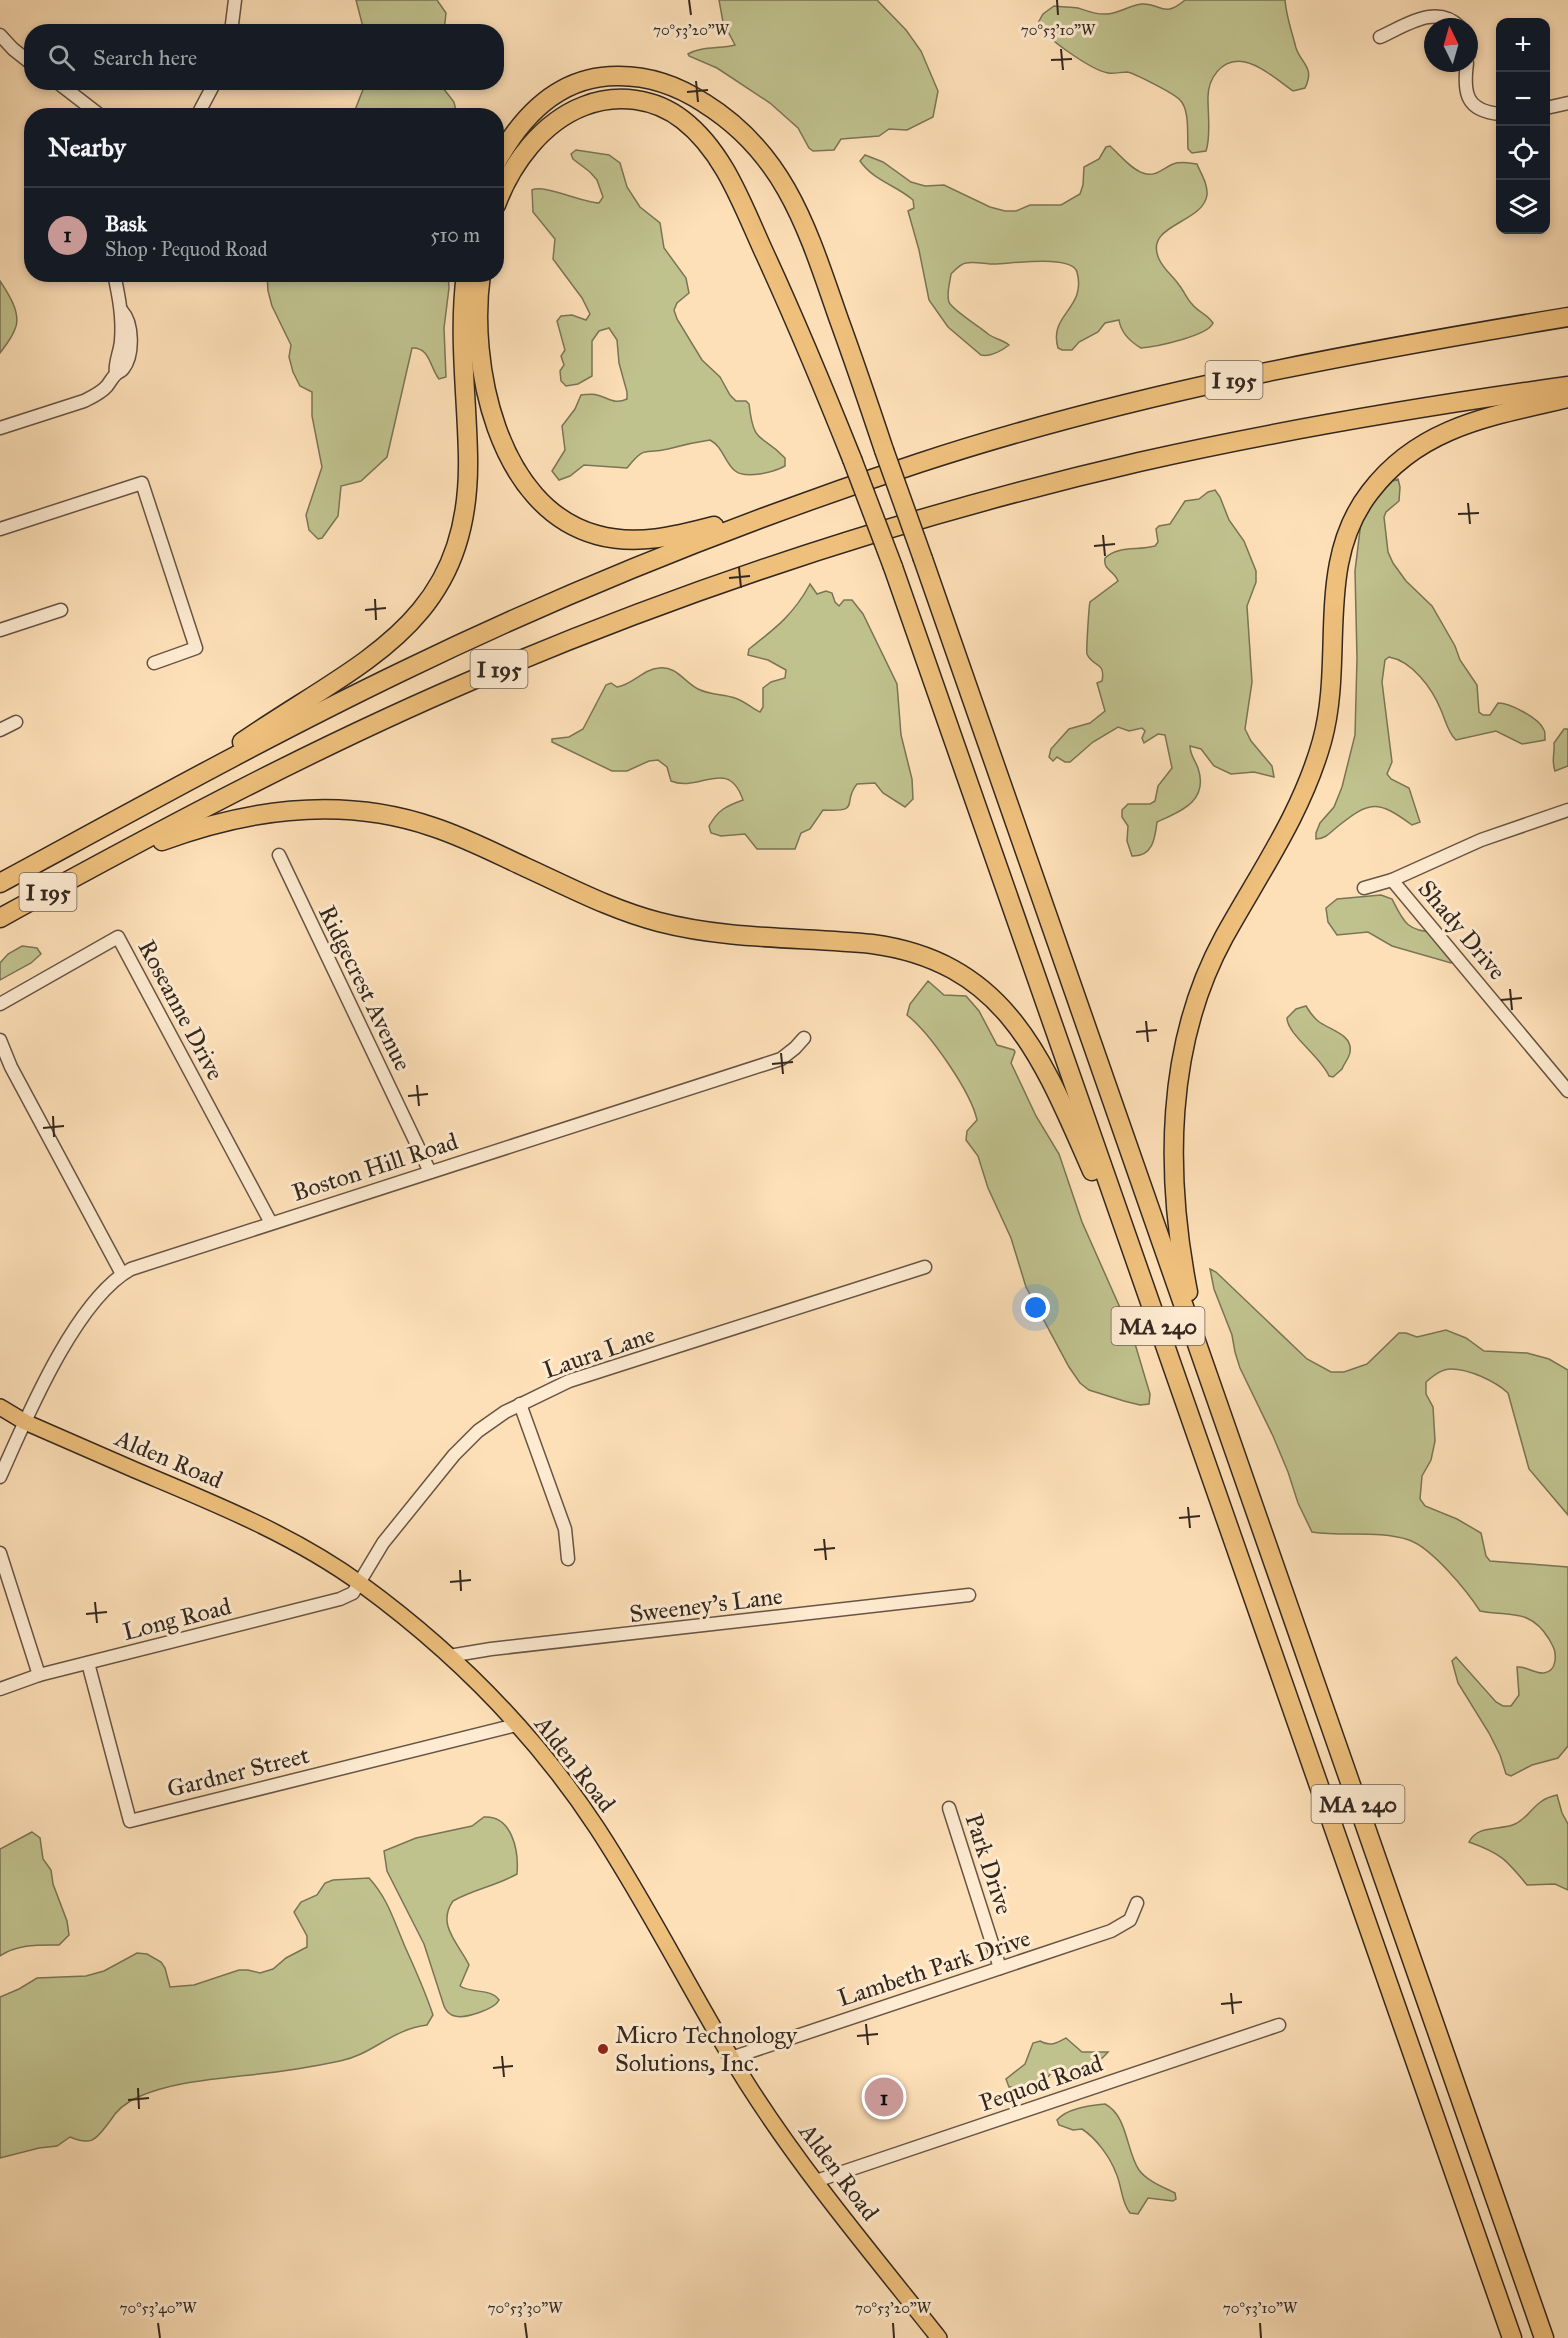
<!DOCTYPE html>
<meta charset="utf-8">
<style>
:root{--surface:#171b24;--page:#242831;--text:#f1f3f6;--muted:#9ea1a6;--line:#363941;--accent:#c59692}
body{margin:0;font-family:"IM FELL Great Primer",serif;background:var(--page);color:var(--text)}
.controls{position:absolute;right:18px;top:18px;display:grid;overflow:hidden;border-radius:12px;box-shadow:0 3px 9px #0003}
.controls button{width:54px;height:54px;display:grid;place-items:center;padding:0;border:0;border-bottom:2px solid var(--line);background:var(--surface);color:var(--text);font:30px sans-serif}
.compass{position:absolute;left:1424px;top:18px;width:54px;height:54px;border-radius:50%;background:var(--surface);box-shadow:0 3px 9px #0003;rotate:355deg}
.you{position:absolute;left:1036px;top:1308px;width:21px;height:21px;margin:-15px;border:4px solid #fff;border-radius:50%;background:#1a73e8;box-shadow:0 0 0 9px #1a73e833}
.badge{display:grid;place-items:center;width:39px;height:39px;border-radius:50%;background:var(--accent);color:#111;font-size:20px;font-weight:700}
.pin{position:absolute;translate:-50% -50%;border:3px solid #fff;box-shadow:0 2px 6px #0006}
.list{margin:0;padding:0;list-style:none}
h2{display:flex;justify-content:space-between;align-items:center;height:78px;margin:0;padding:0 24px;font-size:26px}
h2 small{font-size:20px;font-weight:400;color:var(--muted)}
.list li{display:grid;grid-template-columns:39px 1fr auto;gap:18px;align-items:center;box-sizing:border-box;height:96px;padding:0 24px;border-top:2px solid var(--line)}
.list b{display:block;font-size:22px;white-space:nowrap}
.list p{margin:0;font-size:20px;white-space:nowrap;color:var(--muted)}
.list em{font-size:20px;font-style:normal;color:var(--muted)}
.icon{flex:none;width:33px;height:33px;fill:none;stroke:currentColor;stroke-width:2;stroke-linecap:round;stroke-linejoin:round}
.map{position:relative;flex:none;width:1568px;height:2338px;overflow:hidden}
.search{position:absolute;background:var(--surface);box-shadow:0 3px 9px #0003;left:24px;top:24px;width:480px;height:66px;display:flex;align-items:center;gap:15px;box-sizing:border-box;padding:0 21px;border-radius:24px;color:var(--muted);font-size:22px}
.panel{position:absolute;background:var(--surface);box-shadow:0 3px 9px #0003;left:24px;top:108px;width:480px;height:174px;border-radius:24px}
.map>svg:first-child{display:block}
</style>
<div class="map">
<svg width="1568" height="2338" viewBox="0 0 1568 2338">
<rect width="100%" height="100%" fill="#fee0b8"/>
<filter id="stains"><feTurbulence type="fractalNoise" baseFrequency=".00333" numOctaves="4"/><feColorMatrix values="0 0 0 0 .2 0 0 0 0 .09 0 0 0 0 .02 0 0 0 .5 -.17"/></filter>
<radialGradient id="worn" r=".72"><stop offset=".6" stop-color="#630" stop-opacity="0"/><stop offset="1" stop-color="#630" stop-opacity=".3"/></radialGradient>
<!-- green -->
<g fill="#c0c28e" stroke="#7a7456" stroke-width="1.5">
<path d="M356,0H437L446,13L444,31H364Z"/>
<path d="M719,0H877L906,30L921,51L938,91L933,117L907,130L889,129L879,136L841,139L834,150L813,151L809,148L798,128L770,103L717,68L689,56L688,54C701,46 721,49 735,45L723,22Z"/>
<path d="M1185,0H1285C1286,16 1292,32 1296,48C1302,65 1315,67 1305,88L1293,91C1279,81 1262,66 1245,62C1221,57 1207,80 1208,100C1208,115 1211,137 1206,151L1192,153L1188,149C1187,135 1190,110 1180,100C1175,94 1134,73 1127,72C1121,72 1114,74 1108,73C1092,70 1044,38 1038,23L1043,14L1054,6C1062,7 1071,7 1078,8C1088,11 1096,15 1106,14C1119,14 1129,5 1142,4C1161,3 1163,19 1185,0Z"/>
<path d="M366,82L444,83L443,88L454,102L457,115H353Z"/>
<path d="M1110,146C1120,155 1131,169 1143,173C1155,178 1163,168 1173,164C1181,161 1189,163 1197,164C1201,174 1208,184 1207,195C1203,224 1143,224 1159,259C1164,270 1173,276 1179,285C1184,291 1187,299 1192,304C1198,312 1207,314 1213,323C1208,336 1155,347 1141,348C1129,341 1121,333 1119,320L1105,323L1098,332L1079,342L1072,350H1062L1058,348C1048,314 1087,309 1077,272C1072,254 1010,264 994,264C985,264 974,261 966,263C960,264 955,270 951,274C950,283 946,293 949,302C951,309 980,327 988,334C995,339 1003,340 1009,345C1000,352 991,357 981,355L948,327L929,300L919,250L908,211L914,208L913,200C896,185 874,181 860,161L865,155L883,162L911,182L925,186L944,185L990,207L1005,211H1016L1030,205H1061L1080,194L1083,185L1084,167L1099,159L1106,147Z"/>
<path d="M576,150L609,155L620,163L627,187L640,207L660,223L664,248L686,278L689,293L677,303L674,310L677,319L702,360L720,377L730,395L736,401H746L749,404C754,447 761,432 785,458V466C774,472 745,480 734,470C724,461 723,447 710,440C696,442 682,445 668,449C644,455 646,444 627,468L584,465L570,476L559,480L552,471L565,450L562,426L575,409L581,395C586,395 593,393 597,395C609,398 614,405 627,399V392L619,363L617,340L609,328L599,331L592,341V376L578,384L566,386L561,381L560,371L564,365L561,356L565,350L557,321L561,316L572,315L586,320L590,314L582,298L553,259L555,239L533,212L532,190C544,184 583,203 599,203L603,197L597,180L590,172L573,159L571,154Z"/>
<path d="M267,275H448L449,288L444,328L446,377L439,379C430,368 430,347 412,348L387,457L361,481L341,486L338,516L322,538L318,539L309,530L306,515L322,467L312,416V392L300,386L293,372L289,357L291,345L272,306L268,291Z"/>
<path d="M0,281C8,293 22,314 15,329C12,338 5,346 0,353Z"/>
<path d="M1398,479L1400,487L1399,501L1386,512L1384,517L1388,552L1393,563L1406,581L1432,606L1455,646L1460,660L1477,685L1479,712L1483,715H1490L1498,703C1510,703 1539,718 1544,730C1545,731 1545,739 1545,740L1522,744L1496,731L1456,740C1448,733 1445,719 1441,710C1432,688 1412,661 1389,657L1385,660L1382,682L1392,762L1387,774L1391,779L1409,788L1420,822L1412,825C1378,800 1370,800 1337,827C1330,833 1325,839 1316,839V833L1320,823L1334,807L1342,787L1355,735L1357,658L1355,571L1361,522L1377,487Z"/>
<path d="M1215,490L1220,497L1229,520L1244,541L1256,571V582L1247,606L1252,682L1245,729L1251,741L1272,766L1274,777L1254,772L1231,774L1214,766L1201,749L1190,746C1190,755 1195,760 1198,768C1209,801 1181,811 1157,822C1155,838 1153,857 1132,856L1127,841L1128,826L1122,817V810L1128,804H1150L1155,801L1158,786L1172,768L1165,735L1158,734L1144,743L1142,738L1145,731L1142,728L1129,731L1118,727L1093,742L1070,762H1065L1057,757L1053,761L1049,757L1051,749L1069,729L1090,723L1105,711L1097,683L1102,681C1106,661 1092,667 1087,654C1086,651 1089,606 1090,602L1118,581C1114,570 1103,571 1105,558C1119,545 1137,551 1155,546L1158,542L1156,529L1159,526L1170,524L1185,501L1199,499L1208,492Z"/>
<path d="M810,584L817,594L826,591L832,593L835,602L839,606L844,600H852L863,614L897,684L901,735L912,779L913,799L905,807L883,793L875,783L857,784C841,803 863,812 823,810L810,829L801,833L795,849H757L745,834L721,836L711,833L709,826C718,810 726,806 743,800C728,756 699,793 671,781L667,767L658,760L649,761L627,771H612L552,742V739L569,737L583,729L606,685L611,683L617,687C633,685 643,669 659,668C677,666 684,682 698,689C709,695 724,694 735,698C744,701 752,708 760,712L763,707V688L771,682L785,678L786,670L768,660L748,655L749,649C776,628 794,614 810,584Z"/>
<path d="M1564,729H1568V766L1555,771C1551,760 1555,754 1554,743Z"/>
<path d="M1381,895L1392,899C1403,921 1407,932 1435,932L1455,960L1451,963L1392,946L1368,932L1337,935L1328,922L1326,908L1337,899Z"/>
<path d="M22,946L37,948L41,954L31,963L0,980V963L8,954Z"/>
<path d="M928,981L944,995L966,996L979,1011L997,1045L1014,1050L1015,1052L1011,1063L1036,1116L1059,1154L1082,1222L1133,1337L1150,1394L1149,1404L1140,1405L1124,1401L1089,1390L1080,1383L1069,1367L1026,1287L1011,1238L988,1188L978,1156L966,1140L967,1131L977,1120C971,1092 930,1033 907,1015L910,1004Z"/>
<path d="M1306,1006C1309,1011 1313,1017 1318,1021C1329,1030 1353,1034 1350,1052C1349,1059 1344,1063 1342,1069L1333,1077L1329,1076C1321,1057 1287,1034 1287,1018L1296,1009Z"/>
<path d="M1210,1269L1216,1272L1307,1359L1331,1372H1344L1367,1364L1399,1333H1406L1417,1337L1446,1330L1466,1338L1484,1351L1527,1353L1549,1359L1568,1370V1515L1529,1469L1508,1393C1495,1381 1469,1369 1451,1369C1441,1369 1433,1376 1426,1382V1394L1433,1407L1435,1441L1431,1460L1422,1476L1420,1499L1425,1506L1457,1519L1481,1533L1486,1556L1490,1561L1568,1567V1746L1558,1758L1532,1765L1511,1776L1506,1774L1500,1755L1489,1733L1458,1683L1452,1661L1456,1657L1496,1702L1503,1706H1511L1519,1695L1517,1667C1527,1666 1534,1674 1544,1673C1551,1672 1554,1667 1555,1661C1556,1651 1554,1648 1549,1639C1530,1608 1510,1617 1480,1611C1467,1591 1432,1548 1409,1540C1378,1530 1343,1537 1312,1532L1298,1503L1288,1472L1273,1436L1240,1368L1235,1352L1232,1335L1214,1289Z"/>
<path d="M1557,1795L1562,1813L1568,1824V1890L1555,1884L1527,1885C1506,1859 1500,1853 1469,1842C1478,1824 1500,1831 1515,1824C1532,1816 1533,1800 1557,1795Z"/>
<path d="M484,1817C512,1815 519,1851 517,1874C496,1886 474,1889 453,1901C436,1925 459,1944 469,1965L460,1986C472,1994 491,1988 499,2000C495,2009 465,2019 455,2016C449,2015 446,2011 444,2006L424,1944L387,1871L384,1851L416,1838L472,1826Z"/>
<path d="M32,1832L40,1838L43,1859L51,1870L53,1884L67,1921L69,1935L59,1945C38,1945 18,1944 0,1956V1849Z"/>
<path d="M369,1878C389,1900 394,1922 406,1949C416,1971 425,1991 433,2015L427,2025C392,2029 372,2055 340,2061C307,2068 273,2073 240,2076C205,2080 170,2083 138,2097C127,2102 116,2111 110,2121C97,2138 93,2147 70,2137L57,2146L39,2148L0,2158V1997L19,1989L37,1978L86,1976L104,1971L137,1953L147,1954L161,1962L165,1968L170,1987L194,1985L239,1970H248L260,1973L273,1969L286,1958L307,1947V1936L294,1912L301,1902L317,1895L325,1883L333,1880Z"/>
<path d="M1066,2038L1082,2052H1108C1084,2077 1086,2075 1053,2071L1041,2085L1009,2087L1006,2079L1025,2064L1033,2043L1040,2041C1050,2047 1057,2043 1066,2038Z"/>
<path d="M1105,2104C1128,2116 1126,2151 1139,2170C1147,2181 1163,2187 1175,2193L1176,2199L1173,2201L1148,2198L1138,2214L1130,2213C1121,2202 1122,2186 1116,2173C1110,2157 1096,2138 1082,2129L1073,2130L1059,2125L1057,2120C1067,2108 1089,2106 1105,2104Z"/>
</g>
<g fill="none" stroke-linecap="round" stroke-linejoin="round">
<!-- minor casing -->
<g stroke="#665545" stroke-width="15">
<g id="minor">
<path d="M231,32L235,0"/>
<path d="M0,35L13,49L32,64"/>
<path d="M1380,37C1405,26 1436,3 1460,27"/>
<path d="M1469,46V54"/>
<path d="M1467,63C1463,93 1466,111 1500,114"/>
<path d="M57,82L101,116"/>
<path d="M1546,108L1568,103"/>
<path d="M197,116L215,82"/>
<path d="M114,274C119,297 123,318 121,341C120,353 114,363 116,374"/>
<path d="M0,428L84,401C92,397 101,393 107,386C110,382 112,378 116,374C118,372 121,372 123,369C134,355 133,323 122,311"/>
<path d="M0,529L142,483L196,648L154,663"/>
<path d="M0,630L61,610"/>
<path d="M0,730L16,722"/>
<path d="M279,855L430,1172"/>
<path d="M1392,880L1568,1091"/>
<path d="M1364,888L1392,880L1481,840L1568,810"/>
<path d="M0,1004L118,937L271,1223"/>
<path d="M0,1040L11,1067L122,1274"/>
<path d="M520,1404L565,1529L568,1559"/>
<path d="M0,1477C26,1419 75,1300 131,1269L781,1059L795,1048L804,1038"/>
<path d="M0,1553L39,1675"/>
<path d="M449,1656L491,1649L969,1595"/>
<path d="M88,1663L130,1821L516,1725"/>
<path d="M0,1689L39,1675L340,1599L353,1593L383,1543L454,1455L478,1431L505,1412L569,1381L925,1267"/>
<path d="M949,1808L1000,1968"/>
<path d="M731,2058L1111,1931L1130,1920L1137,1903"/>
<path d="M816,2181L1279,2025"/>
</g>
</g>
<!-- major casing -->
<g stroke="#33271f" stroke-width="18">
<path id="major" d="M0,1407L25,1422C62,1438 98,1454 135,1470C213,1503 292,1534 361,1584C453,1651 535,1734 597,1828C651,1910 694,1999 746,2082C803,2172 873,2255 939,2338"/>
</g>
<!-- highway casing -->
<g stroke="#33271f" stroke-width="21">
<g id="highway">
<path d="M496,163C522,115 561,75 619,76C650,76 678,86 704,103C786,154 808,231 838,317C854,361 869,405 884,450"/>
<path d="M496,205C511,164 542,122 584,106C617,93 655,98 683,120C724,152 742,204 763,250C795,319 824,389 852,459"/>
<path d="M481,274C468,363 497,508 597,535C636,546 676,536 714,526"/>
<path d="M923,559L1544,2338"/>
<path d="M893,567L1512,2338"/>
<path d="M242,742C361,660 471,625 468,457C467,397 458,335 466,274"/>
<path d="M162,841C249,809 343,796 433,827C464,837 495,853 525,867C569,887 612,910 659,922C728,940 802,937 872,944C1007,962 1043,1060 1092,1171"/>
<path d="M0,883C133,811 266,737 403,671C570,590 743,521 919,463C1129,394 1350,353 1568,317"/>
<path d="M0,918C162,829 324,742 494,671C703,583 919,513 1139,462C1281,430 1424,406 1568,386"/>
<path d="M1188,1292C1165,1174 1165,1045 1224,937C1260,872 1302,813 1322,741C1345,658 1314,564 1370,492C1420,426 1492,416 1568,398"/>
</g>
</g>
<!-- minor -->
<use href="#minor" stroke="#feebd1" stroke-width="12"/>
<!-- major -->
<use href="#major" stroke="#efc07c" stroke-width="15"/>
<!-- highway -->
<use href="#highway" stroke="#efc07c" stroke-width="18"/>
<!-- highway-bridge casing -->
<g stroke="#33271f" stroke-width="21" stroke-linecap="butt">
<g id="highway-bridge">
<path d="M884,450L923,559"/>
<path d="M852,459L893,567"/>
</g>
</g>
<!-- highway-bridge -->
<use href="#highway-bridge" stroke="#efc07c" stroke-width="18"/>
</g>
<!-- ticks -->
<path fill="none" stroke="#33271f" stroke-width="2" d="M689,0L691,15M1057,0L1058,15M1061,49L1063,70M1051,60L1072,59M696,81L698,102M687,92L708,90M1468,503L1470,524M1458,514L1479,513M1103,535L1105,556M1094,546L1115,544M739,567L741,588M729,578L750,576M375,599L376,620M365,610L386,608M1510,989L1512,1010M1501,1000L1522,998M1146,1021L1148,1042M1136,1032L1157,1030M781,1053L783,1074M772,1064L793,1062M417,1085L419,1106M408,1096L428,1094M53,1116L54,1137M43,1128L64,1126M1188,1507L1190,1528M1179,1518L1200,1516M824,1539L826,1560M814,1550L835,1548M460,1570L461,1591M450,1582L471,1580M95,1602L97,1623M86,1614L107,1612M1231,1993L1233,2014M1221,2004L1242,2002M866,2024L868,2045M857,2036L878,2034M502,2056L504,2077M493,2068L513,2066M138,2088L139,2109M128,2100L149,2098M158,2323L160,2338M525,2323L527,2338M893,2323L894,2338M1260,2323L1261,2338"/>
<!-- markers -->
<circle fill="#8f2418" stroke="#feebd1" stroke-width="2" cx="603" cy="2049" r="6"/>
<g text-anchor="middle" stroke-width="6" stroke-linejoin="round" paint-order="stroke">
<!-- shield labels -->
<g fill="#feebd1" stroke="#706254" stroke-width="1.5">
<rect x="1205.5" y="361" width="57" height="38" rx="4.5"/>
<rect x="470.5" y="650" width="57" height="38" rx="4.5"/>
<rect x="19.5" y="873" width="57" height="38" rx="4.5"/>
<rect x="1111.5" y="1307" width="93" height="38" rx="4.5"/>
<rect x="1311.5" y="1785" width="93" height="38" rx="4.5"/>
</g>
<g font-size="22" font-weight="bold" fill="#33271f">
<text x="1234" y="388">I 195</text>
<text x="499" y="677">I 195</text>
<text x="48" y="900">I 195</text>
<text x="1158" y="1334">MA 240</text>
<text x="1358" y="1812">MA 240</text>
</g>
<!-- street labels -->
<g font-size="24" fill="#33271f" stroke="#feebd1">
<text transform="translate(1462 930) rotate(50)" y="8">Shady Drive</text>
<text transform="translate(365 988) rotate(64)" y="8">Ridgecrest Avenue</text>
<text transform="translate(181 1010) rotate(62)" y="8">Roseanne Drive</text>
<text transform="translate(375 1167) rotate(-18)" y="8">Boston Hill Road</text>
<text transform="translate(599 1352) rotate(-19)" y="8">Laura Lane</text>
<text transform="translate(169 1459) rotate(23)" y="8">Alden Road</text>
<text transform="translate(706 1605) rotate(-7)" y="8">Sweeney's Lane</text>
<text transform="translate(177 1619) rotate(-14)" y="8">Long Road</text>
<text transform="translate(575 1764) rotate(52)" y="8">Alden Road</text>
<text transform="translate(238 1772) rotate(-14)" y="8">Gardner Street</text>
<text transform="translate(989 1864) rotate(72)" y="8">Park Drive</text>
<text transform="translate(934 1968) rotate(-18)" y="8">Lambeth Park Drive</text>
<text transform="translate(1041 2083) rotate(-19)" y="8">Pequod Road</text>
<text transform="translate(839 2172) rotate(53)" y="8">Alden Road</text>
</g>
<!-- poi labels -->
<g font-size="24" fill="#33271f" stroke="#feebd1" text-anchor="start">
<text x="615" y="2043">Micro Technology<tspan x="615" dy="28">Solutions, Inc.</tspan></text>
</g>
</g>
<g font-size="15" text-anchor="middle" fill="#33271f" stroke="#feebd1" stroke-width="6" stroke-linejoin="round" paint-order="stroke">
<text x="691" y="35">70°53'20"W</text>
<text x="1058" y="35">70°53'10"W</text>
<text x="158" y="2313">70°53'40"W</text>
<text x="525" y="2313">70°53'30"W</text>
<text x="893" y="2313">70°53'20"W</text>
<text x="1260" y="2313">70°53'10"W</text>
</g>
<rect width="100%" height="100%" filter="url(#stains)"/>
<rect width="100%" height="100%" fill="url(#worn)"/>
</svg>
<div class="controls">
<button>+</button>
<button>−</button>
<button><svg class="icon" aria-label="locate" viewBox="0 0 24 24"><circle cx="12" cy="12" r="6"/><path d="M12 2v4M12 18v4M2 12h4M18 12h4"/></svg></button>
<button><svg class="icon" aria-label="layers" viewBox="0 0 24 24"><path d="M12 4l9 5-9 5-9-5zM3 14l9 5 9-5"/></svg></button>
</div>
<svg class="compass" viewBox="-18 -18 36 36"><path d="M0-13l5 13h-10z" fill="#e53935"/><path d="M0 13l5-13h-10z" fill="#9ea1a6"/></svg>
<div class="you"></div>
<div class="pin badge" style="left:884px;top:2097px">1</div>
<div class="search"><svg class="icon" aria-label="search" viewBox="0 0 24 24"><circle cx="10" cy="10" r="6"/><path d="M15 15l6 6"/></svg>Search here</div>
<section class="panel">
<h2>Nearby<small></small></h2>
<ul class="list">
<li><span class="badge">1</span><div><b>Bask</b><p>Shop · Pequod Road</p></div><em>510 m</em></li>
</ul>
</section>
</div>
